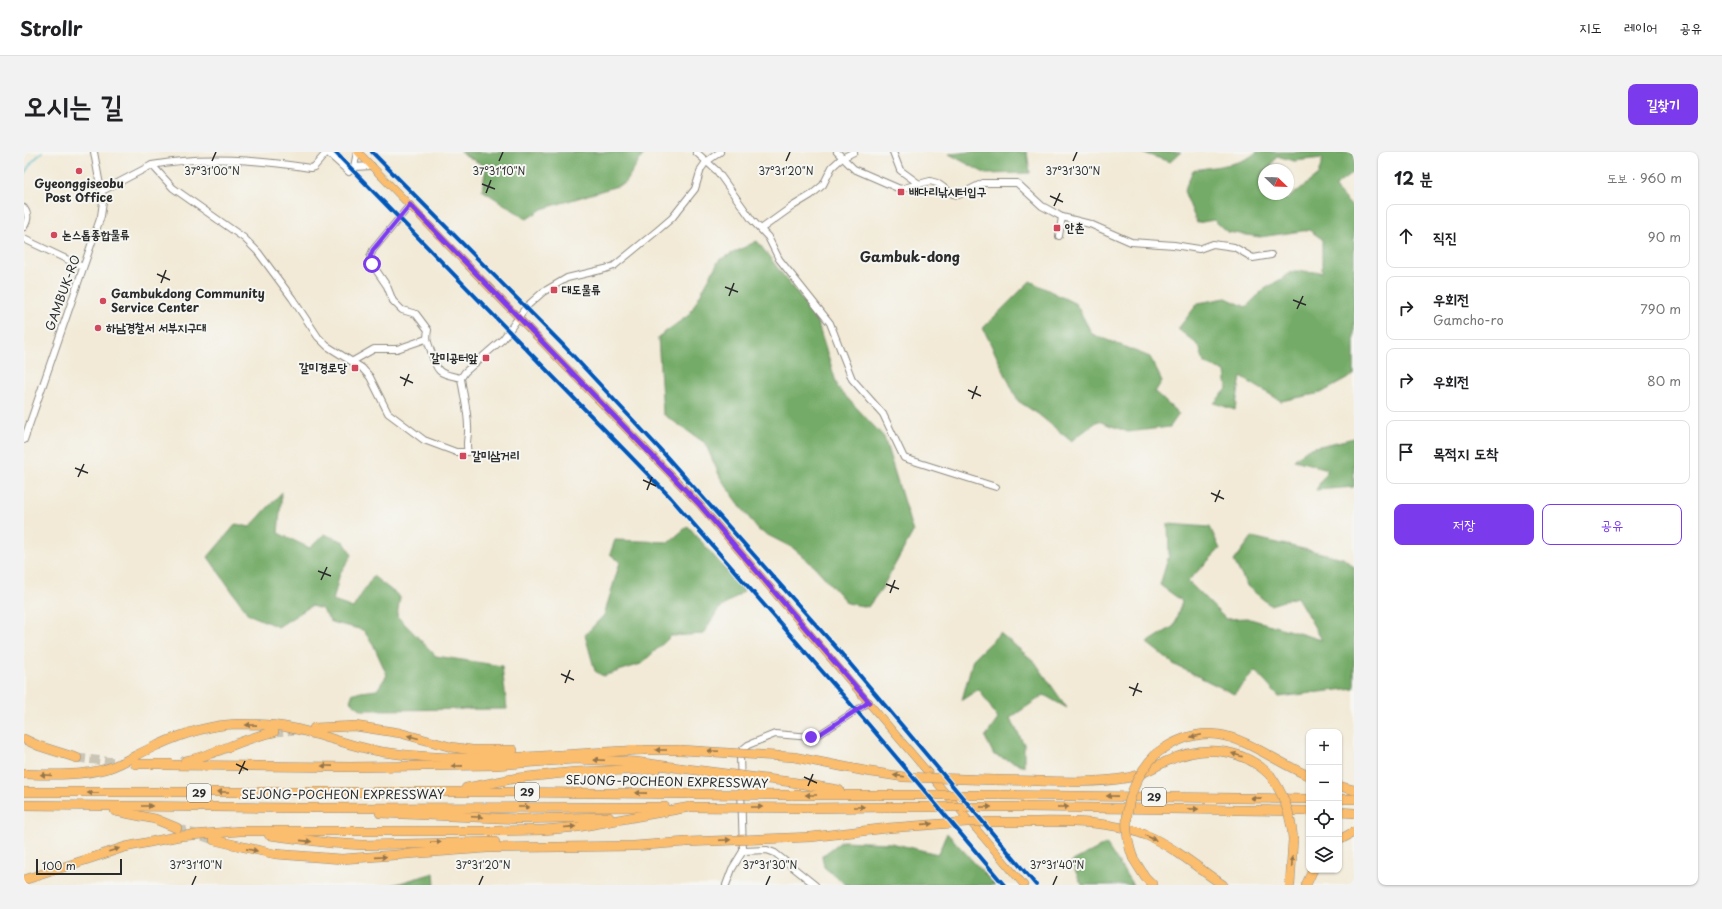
<!DOCTYPE html>
<html lang="ko">
<meta charset="utf-8">
<style>
:root{--surface:#fff;--page:#f2f2f2;--text:#202124;--muted:#757577;--line:#e0e0e0;--accent:#7c3aed}
body{margin:0;font-family:"Playpen Sans","Poor Story",sans-serif;background:var(--page);color:var(--text)}
.controls{position:absolute;right:12px;bottom:12px;display:grid;overflow:hidden;border-radius:8px;box-shadow:0 1px 3px #0004}
.controls button{width:36px;height:36px;display:grid;place-items:center;padding:0;border:0;border-bottom:1px solid var(--line);background:var(--surface);color:var(--text);font:20px sans-serif}
.compass{position:absolute;left:1234px;top:12px;width:36px;height:36px;border-radius:50%;background:var(--surface);box-shadow:0 1px 3px #0004;rotate:113deg}
.scale{position:absolute;left:12px;bottom:10px;width:86px;box-sizing:border-box;padding-left:4px;border:2px solid #2b2b2b;border-top:0;font-size:11px;line-height:14px;white-space:nowrap;color:#2b2b2b;-webkit-text-stroke:3px #f6f6f2;paint-order:stroke}
.stop{position:absolute;width:12px;height:12px;margin:-9px;border:3px solid #7c3aed;border-radius:50%;background:#fff}
.stop.end{background:#7c3aed;border-color:#fff;box-shadow:0 1px 4px #0008}
.list{margin:0;padding:0;list-style:none}
h2{display:flex;justify-content:space-between;align-items:center;height:52px;margin:0;padding:0 16px;font-size:17px}
h2 small{font-size:13px;font-weight:400;color:var(--muted)}
.list li{display:grid;grid-template-columns:26px 1fr auto;gap:12px;align-items:center;box-sizing:border-box;height:64px;margin:0 8px 8px;padding:0 8px;border:1px solid var(--line);border-radius:8px}
.list b{display:block;font-size:15px;white-space:nowrap}
.list p{margin:0;font-size:13px;white-space:nowrap;color:var(--muted)}
.list em{font-size:13px;font-style:normal;color:var(--muted)}
.actions{display:flex;gap:8px;padding:12px 16px}
.actions a{flex:1;padding:9px 0;border:1px solid var(--accent);border-radius:8px;text-align:center;font-size:14px;color:var(--accent)}
.actions .main{background:var(--accent);color:#fff}
.icon{flex:none;width:22px;height:22px;fill:none;stroke:currentColor;stroke-width:2;stroke-linecap:round;stroke-linejoin:round}
.map{position:relative;flex:none;width:1330px;height:733px;overflow:hidden;border-radius:8px}
header{display:flex;align-items:center;gap:24px;box-sizing:border-box;height:56px;padding:0 20px;background:var(--surface);border-bottom:1px solid var(--line)}
header strong{font-size:19px}
nav{display:flex;gap:22px;margin-inline-start:auto;font-size:14px}
.intro{display:flex;align-items:center;justify-content:space-between;box-sizing:border-box;height:96px;padding:0 24px}
h1{margin:0;font-size:28px}
.button{padding:10px 18px;border-radius:8px;background:var(--accent);color:#fff;font-size:14px;font-weight:700}
main{display:flex;gap:24px;padding:0 24px}
aside{flex:1;background:var(--surface);border-radius:8px;box-shadow:0 1px 3px #0004}
.map>svg:first-child{display:block}
</style>
<header>
<strong>Strollr</strong>
<nav><a>지도</a><a>레이어</a><a>공유</a></nav>
</header>
<div class="intro"><h1>오시는 길</h1><a class="button">길찾기</a></div>
<main>
<div class="map">
<svg width="1330" height="733" viewBox="0 0 1330 733">
<rect width="100%" height="100%" fill="#f6f6f2"/>
<filter id="ink" filterUnits="userSpaceOnUse"><feTurbulence type="fractalNoise" baseFrequency=".025" numOctaves="2"/><feDisplacementMap in="SourceGraphic" scale="8" xChannelSelector="R" yChannelSelector="G"/><feConvolveMatrix kernelMatrix="1 2 1 2 8 2 1 2 1" color-interpolation-filters="sRGB"/></filter>
<filter id="wash" filterUnits="userSpaceOnUse"><feTurbulence type="fractalNoise" baseFrequency=".012" numOctaves="4" result="noise"/><feDisplacementMap in="SourceGraphic" scale="16" xChannelSelector="R" yChannelSelector="G"/><feGaussianBlur stdDeviation="0.9" result="paint"/><feColorMatrix in="noise" values="0 0 0 0 0 0 0 0 0 0 0 0 0 0 0 0 0 1.4 0 .05"/><feComposite in="paint" operator="in"/></filter>
<g filter="url(#wash)">
<rect width="100%" height="100%" fill="#f2ead7"/>
<!-- forest -->
<g fill="#74ab68" stroke="#506b4a" fill-rule="evenodd">
<path d="M436,0H621L600,32L518,57L503,67L458,38L462,15Z"/>
<path d="M947,0H1003L1006,21L962,22L925,2Z"/>
<path d="M1116,0H1157L1146,10Z"/>
<path d="M1232,0H1330V20L1310,35L1330,57V223L1297,241L1257,249L1217,225L1211,258L1190,251L1203,237L1201,220L1180,211L1175,194L1154,177L1174,151L1202,146L1222,155L1239,138L1270,119L1298,120V87L1285,78L1236,85L1203,80L1190,68L1173,71L1160,39L1169,18C1186,15 1221,13 1232,0ZM1253,4L1270,9L1299,6L1294,23L1262,48L1257,42H1240V18H1244Z"/>
<path d="M733,89L792,166L814,236L860,285L889,380L858,436L844,455L823,451L791,415L769,396L734,378L697,327L681,291L639,262L634,185L665,163L695,108Z"/>
<path d="M1006,129L1052,152L1068,182L1126,205L1138,229L1131,240L1155,262L1146,275L1104,280L1074,269L1047,289L1014,262L994,249L959,176Z"/>
<path d="M1330,286V335L1292,338L1304,317L1270,308L1283,297Z"/>
<path d="M258,340L254,381L286,396L300,382L320,390L328,403L316,421L309,449L329,456L349,424L376,445L373,464L412,504L478,514L483,557L338,558L326,549L329,541L353,538L363,523L349,492L339,478L307,470L298,457L287,454L254,475L224,462L184,405L212,372L226,375Z"/>
<path d="M1144,372L1186,375L1196,397L1164,429L1202,467L1223,466L1298,488L1273,445L1246,453L1223,434L1210,409L1228,385L1319,406L1330,415V536L1255,545L1231,519L1210,542L1151,513L1123,491L1150,474L1158,449L1136,433L1145,403Z"/>
<path d="M664,374L720,439L694,458L679,482L647,484L617,512L579,524L571,519L561,483L580,463L596,410L586,402L591,388L645,390Z"/>
<path d="M976,481L1011,510L1043,556L1020,543L986,566L1000,592V614L970,603L961,585L974,567L955,537L938,548L949,507Z"/>
<path d="M923,681L971,733H822L800,715L798,704L818,689L867,691L914,702Z"/>
<path d="M1082,692L1109,733H1058L1047,710Z"/>
<path d="M410,721L411,733H369Z"/>
</g>
<g fill="none" stroke-linecap="round" stroke-linejoin="round">
<!-- stream -->
<path stroke="#4ab6c7" stroke-width="1.5" d="M0,22L8,10L18,0"/>
</g>
</g>
<g filter="url(#ink)">
<g fill="none" stroke-linecap="round" stroke-linejoin="round">
<!-- highway-tunnel -->
<g stroke="#cac4b5" stroke-width="9" stroke-dasharray="9 4.5" stroke-linecap="butt">
<path d="M250,580L271,578"/>
<path d="M53,606L100,611"/>
<path d="M153,676L190,688"/>
</g>
<!-- minor casing -->
<g stroke="#8e8a81" stroke-width="8">
<g id="minor">
<path d="M333,0L330,15L348,14"/>
<path d="M672,0L693,19L728,68L744,85L755,107L806,171L828,227L859,262L880,306L972,335"/>
<path d="M813,0L830,17L876,37L906,29L913,31L929,42L935,43L959,31H993L1018,54L1029,60L1038,65L1066,72L1107,90L1150,93L1175,97L1189,92L1210,95L1229,106L1247,103"/>
<path d="M869,0L876,18L895,32"/>
<path d="M128,13C180,3 235,8 286,16L290,15L303,0L325,20L330,15"/>
<path d="M78,39L128,13L149,36L220,86L234,100L268,146L294,185L303,194L338,216L346,225L364,261L400,288L432,300H444C441,291 445,284 444,275C444,259 439,242 437,226L441,220L479,187L502,155L519,140L543,126L581,117L590,114L634,78L648,66L671,37L677,17L682,10L696,0"/>
<path d="M386,53L349,98L346,105L348,112L363,134L369,149L378,158L392,162L404,178C402,187 404,191 407,199C414,222 414,221 437,226"/>
<path d="M0,56C5,63 4,68 0,75"/>
<path d="M737,77L769,54L787,43L799,33L808,15L818,6L830,0"/>
<path d="M1035,84L1038,65"/>
<path d="M0,87L59,115"/>
<path d="M329,209L350,197H373L402,187"/>
<path d="M0,288L77,64L79,50L70,0"/>
<path d="M702,733L708,717L719,699"/>
<path d="M791,733L751,701L743,698L719,699L716,604L719,597L724,593L751,582L787,585L796,582L845,550"/>
</g>
</g>
<!-- major casing -->
<g stroke="#8e8a81" stroke-width="8">
<path id="major" d="M334,0L675,352L1000,733"/>
</g>
<!-- highway casing -->
<g stroke="#8e8a81" stroke-width="10">
<g id="highway">
<path d="M290,576L331,574L376,581L427,595L448,598H489"/>
<path d="M0,587L15,594L53,606"/>
<path d="M613,598H657"/>
<path d="M1133,601C1195,557 1229,600 1285,624"/>
<path d="M770,605L841,619"/>
<path d="M161,609C191,603 219,586 250,580"/>
<path d="M111,612H146"/>
<path d="M141,613L326,615L472,613L551,607L612,610L656,616"/>
<path d="M0,622C29,623 57,624 85,616C102,610 117,600 134,593C158,582 186,573 213,572C230,572 249,572 267,576C298,582 327,595 359,600C444,613 532,602 618,598"/>
<path d="M970,628C1012,628 1061,633 1102,626C1116,624 1128,616 1141,610C1177,593 1216,594 1246,623"/>
<path d="M767,630L815,638"/>
<path d="M1315,634L1330,638"/>
<path d="M442,636L493,626L551,620L632,617"/>
<path d="M0,640H473L666,642"/>
<path d="M767,643H854"/>
<path d="M975,643L1285,647"/>
<path d="M1315,647H1330"/>
<path d="M0,653L275,656L641,655"/>
<path d="M1000,655L1285,659"/>
<path d="M782,656L867,655"/>
<path d="M91,659L131,667L153,676"/>
<path d="M1315,660L1330,661"/>
<path d="M356,661L494,667L585,665"/>
<path d="M995,670C1037,670 1082,667 1122,683C1150,695 1174,716 1199,733"/>
<path d="M245,683L306,691L338,693L471,690"/>
<path d="M787,685L864,676"/>
<path d="M190,688L251,702L318,707L463,696L610,694L662,690"/>
<path d="M1315,688L1330,680"/>
<path d="M1109,706L1121,725L1129,733"/>
<path d="M0,728L101,695L156,684L216,679H470L519,678L554,675L666,655"/>
<path d="M1266,733L1269,687"/>
<path d="M1282,733L1289,718"/>
</g>
</g>
<!-- minor -->
<use href="#minor" stroke="#fff" stroke-width="6"/>
<!-- major -->
<use href="#major" stroke="#fbbd6e" stroke-width="7"/>
<!-- highway -->
<use href="#highway" stroke="#fbbd6e" stroke-width="9"/>
<!-- highway-bridge casing -->
<g stroke="#8e8a81" stroke-width="10" stroke-linecap="butt">
<g id="highway-bridge">
<path d="M657,598L770,605"/>
<path d="M656,616L767,630"/>
<path d="M841,619L880,625L970,628"/>
<path d="M1246,623C1260,642 1267,663 1269,687"/>
<path d="M666,642L767,643"/>
<path d="M854,643H975"/>
<path d="M666,655L782,656"/>
<path d="M867,655H1000"/>
<path d="M864,676L943,670H995"/>
<path d="M662,690L787,685"/>
<path d="M1109,706C1095,669 1105,629 1133,601"/>
</g>
</g>
<!-- highway-bridge -->
<use href="#highway-bridge" stroke="#fbbd6e" stroke-width="9"/>
<!-- cycleway casing -->
<g stroke="#f6f6f2" stroke-width="6">
<g id="cycleway">
<path d="M311,0L646,345L845,573L980,733"/>
<path d="M348,0L540,194L634,295L817,501L1012,733"/>
</g>
</g>
<!-- cycleway -->
<use href="#cycleway" stroke="#0057b8" stroke-width="4"/>
</g>
<!-- one-way arrows -->
<defs><path id="oneway-solid" d="M-6-.8H1V-3.2L6.5 0L1 3.2V.8H-6Z"/></defs>
<g fill="#93744c">
<use href="#oneway-solid" transform="translate(227 573) rotate(-179)"/>
<use href="#oneway-solid" transform="translate(1172 584) rotate(168)"/>
<use href="#oneway-solid" transform="translate(389 585) rotate(-165)"/>
<use href="#oneway-solid" transform="translate(637 598) rotate(-180)"/>
<use href="#oneway-solid" transform="translate(689 599) rotate(-178)"/>
<use href="#oneway-solid" transform="translate(1213 603) rotate(-162)"/>
<use href="#oneway-solid" transform="translate(575 608) rotate(-178)"/>
<use href="#oneway-solid" transform="translate(303 614) rotate(-179)"/>
<use href="#oneway-solid" transform="translate(433 614) rotate(179)"/>
<use href="#oneway-solid" transform="translate(22 623) rotate(-176)"/>
<use href="#oneway-solid" transform="translate(875 624) rotate(-173)"/>
<use href="#oneway-solid" transform="translate(199 640) rotate(180)"/>
<use href="#oneway-solid" transform="translate(69 641) rotate(-180)"/>
<use href="#oneway-solid" transform="translate(617 641) rotate(-179)"/>
<use href="#oneway-solid" transform="translate(787 643) rotate(-180)"/>
<use href="#oneway-solid" transform="translate(1088 644) rotate(-179)"/>
<use href="#oneway-solid" transform="translate(1232 646) rotate(-179)"/>
<use href="#oneway-solid" transform="translate(123 654)"/>
<use href="#oneway-solid" transform="translate(500 655)"/>
<use href="#oneway-solid" transform="translate(733 655)"/>
<use href="#oneway-solid" transform="translate(835 655)"/>
<use href="#oneway-solid" transform="translate(962 655)"/>
<use href="#oneway-solid" transform="translate(1039 655)"/>
<use href="#oneway-solid" transform="translate(1169 657) rotate(1)"/>
<use href="#oneway-solid" transform="translate(453 665) rotate(2)"/>
<use href="#oneway-solid" transform="translate(903 672) rotate(-4)"/>
<use href="#oneway-solid" transform="translate(546 675) rotate(-5)"/>
<use href="#oneway-solid" transform="translate(1127 686) rotate(25)"/>
<use href="#oneway-solid" transform="translate(701 688) rotate(-2)"/>
<use href="#oneway-solid" transform="translate(282 689) rotate(6)"/>
<use href="#oneway-solid" transform="translate(412 690) rotate(-2)"/>
<use href="#oneway-solid" transform="translate(90 698) rotate(-17)"/>
<use href="#oneway-solid" transform="translate(228 698) rotate(11)"/>
<use href="#oneway-solid" transform="translate(357 705) rotate(-4)"/>
<use href="#oneway-solid" transform="translate(1268 710) rotate(-87)"/>
</g>
</g>
<g fill="none" stroke-linecap="round" stroke-linejoin="round" filter="url(#ink)">
<!-- route -->
<path stroke="#7c3aed" stroke-width="5" d="M348,112L346,105L349,98L386,53L675,352L845,550L796,582L787,585"/>
</g>
<!-- ticks -->
<path fill="none" stroke="#2b2b2b" stroke-width="1.5" d="M188,9L192,0M475,9L479,0M762,9L766,0M1049,9L1053,0M458,32L471,37M462,41L467,28M1026,44L1039,50M1030,54L1036,41M133,122L146,128M137,131L142,118M701,135L714,140M705,144L710,131M1269,148L1282,153M1273,157L1279,144M376,225L389,231M380,234L385,222M944,238L957,244M948,247L953,234M51,316L64,321M54,325L60,312M619,328L632,334M623,338L628,325M1187,341L1200,347M1191,350L1196,338M294,419L307,424M297,428L303,415M862,432L875,437M866,441L871,428M537,522L550,528M541,531L546,518M1105,535L1118,540M1109,544L1114,531M212,612L224,618M215,622L221,609M780,625L793,631M784,634L789,622M168,733L172,724M455,733L459,724M742,733L746,724M1029,733L1033,724"/>
<!-- markers -->
<g fill="#d1495b" stroke="#f6f6f2" stroke-width="1.5">
<circle cx="55" cy="19" r="4"/>
<rect x="873" y="36" width="8" height="8" rx="2"/>
<rect x="1029" y="72" width="8" height="8" rx="2"/>
<circle cx="30" cy="83" r="4"/>
<rect x="526" y="134" width="8" height="8" rx="2"/>
<circle cx="79" cy="149" r="4"/>
<circle cx="74" cy="176" r="4"/>
<rect x="458" y="202" width="8" height="8" rx="2"/>
<rect x="327" y="212" width="8" height="8" rx="2"/>
<rect x="435" y="300" width="8" height="8" rx="2"/>
</g>
<g text-anchor="middle" stroke-width="4" stroke-linejoin="round" paint-order="stroke">
<!-- shield labels -->
<g fill="#f6f6f2" stroke="#686867" stroke-width="1">
<rect x="491" y="631" width="24" height="18" rx="3"/>
<rect x="163" y="632" width="24" height="18" rx="3"/>
<rect x="1118" y="636" width="24" height="18" rx="3"/>
</g>
<g font-size="11" font-weight="bold" fill="#2b2b2b">
<text x="503" y="644">29</text>
<text x="175" y="645">29</text>
<text x="1130" y="649">29</text>
</g>
<!-- poi labels -->
<g font-size="12" font-weight="bold" fill="#2b2b2b" stroke="#f6f6f2" text-anchor="start">
<text x="55" y="36" text-anchor="middle">Gyeonggiseobu<tspan x="55" dy="14">Post Office</tspan></text>
<text x="885" y="44">배다리낚시터입구</text>
<text x="1041" y="80">안촌</text>
<text x="38" y="87">논스톱종합물류</text>
<text x="538" y="142">대도물류</text>
<text x="87" y="146">Gambukdong Community<tspan x="87" dy="14">Service Center</tspan></text>
<text x="82" y="180">하남경찰서 서부지구대</text>
<text x="454" y="210" text-anchor="end">갈미공터앞</text>
<text x="323" y="220" text-anchor="end">갈미경로당</text>
<text x="447" y="308">갈미삼거리</text>
</g>
<!-- street labels -->
<g font-size="12" fill="#2b2b2b" stroke="#f6f6f2">
<text transform="translate(39 141) rotate(-70)" y="4">GAMBUK-RO</text>
<text transform="translate(643 630) rotate(1)" y="4">SEJONG-POCHEON EXPRESSWAY</text>
<text x="319" y="647">SEJONG-POCHEON EXPRESSWAY</text>
</g>
<!-- quarter labels -->
<g font-size="14" font-weight="bold" fill="#2b2b2b" stroke="#f6f6f2">
<text x="886" y="110">Gambuk-dong</text>
</g>
</g>
<g font-size="10" text-anchor="middle" fill="#2b2b2b" stroke="#f6f6f2" stroke-width="4" stroke-linejoin="round" paint-order="stroke">
<text x="188" y="23">37°31'00"N</text>
<text x="475" y="23">37°31'10"N</text>
<text x="762" y="23">37°31'20"N</text>
<text x="1049" y="23">37°31'30"N</text>
<text x="172" y="717">37°31'10"N</text>
<text x="459" y="717">37°31'20"N</text>
<text x="746" y="717">37°31'30"N</text>
<text x="1033" y="717">37°31'40"N</text>
</g>
</svg>
<div class="controls">
<button>+</button>
<button>−</button>
<button><svg class="icon" aria-label="locate" viewBox="0 0 24 24"><circle cx="12" cy="12" r="6"/><path d="M12 2v4M12 18v4M2 12h4M18 12h4"/></svg></button>
<button><svg class="icon" aria-label="layers" viewBox="0 0 24 24"><path d="M12 4l9 5-9 5-9-5zM3 14l9 5 9-5"/></svg></button>
</div>
<svg class="compass" viewBox="-18 -18 36 36"><path d="M0-13l5 13h-10z" fill="#e53935"/><path d="M0 13l5-13h-10z" fill="#757577"/></svg>
<div class="scale">100 m</div>
<div class="stop" style="left:348px;top:112px"></div>
<div class="stop end" style="left:787px;top:585px"></div>
</div>
<aside>
<h2>12 분<small>도보 · 960 m</small></h2>
<ul class="list">
<li><svg class="icon" aria-label="ahead" viewBox="0 0 24 24"><path d="M12 20V5M6 11l6-6 6 6"/></svg><div><b>직진</b></div><em>90 m</em></li>
<li><svg class="icon" aria-label="right" viewBox="0 0 24 24"><path d="M7 20v-9h11M14 6l5 5-5 5"/></svg><div><b>우회전</b><p>Gamcho-ro</p></div><em>790 m</em></li>
<li><svg class="icon" aria-label="right" viewBox="0 0 24 24"><path d="M7 20v-9h11M14 6l5 5-5 5"/></svg><div><b>우회전</b></div><em>80 m</em></li>
<li><svg class="icon" aria-label="arrive" viewBox="0 0 24 24"><path d="M6 21V4h12l-3 4 3 4H6"/></svg><div><b>목적지 도착</b></div></li>
</ul>
<div class="actions"><a class="main">저장</a><a>공유</a></div>
</aside>
</main>
